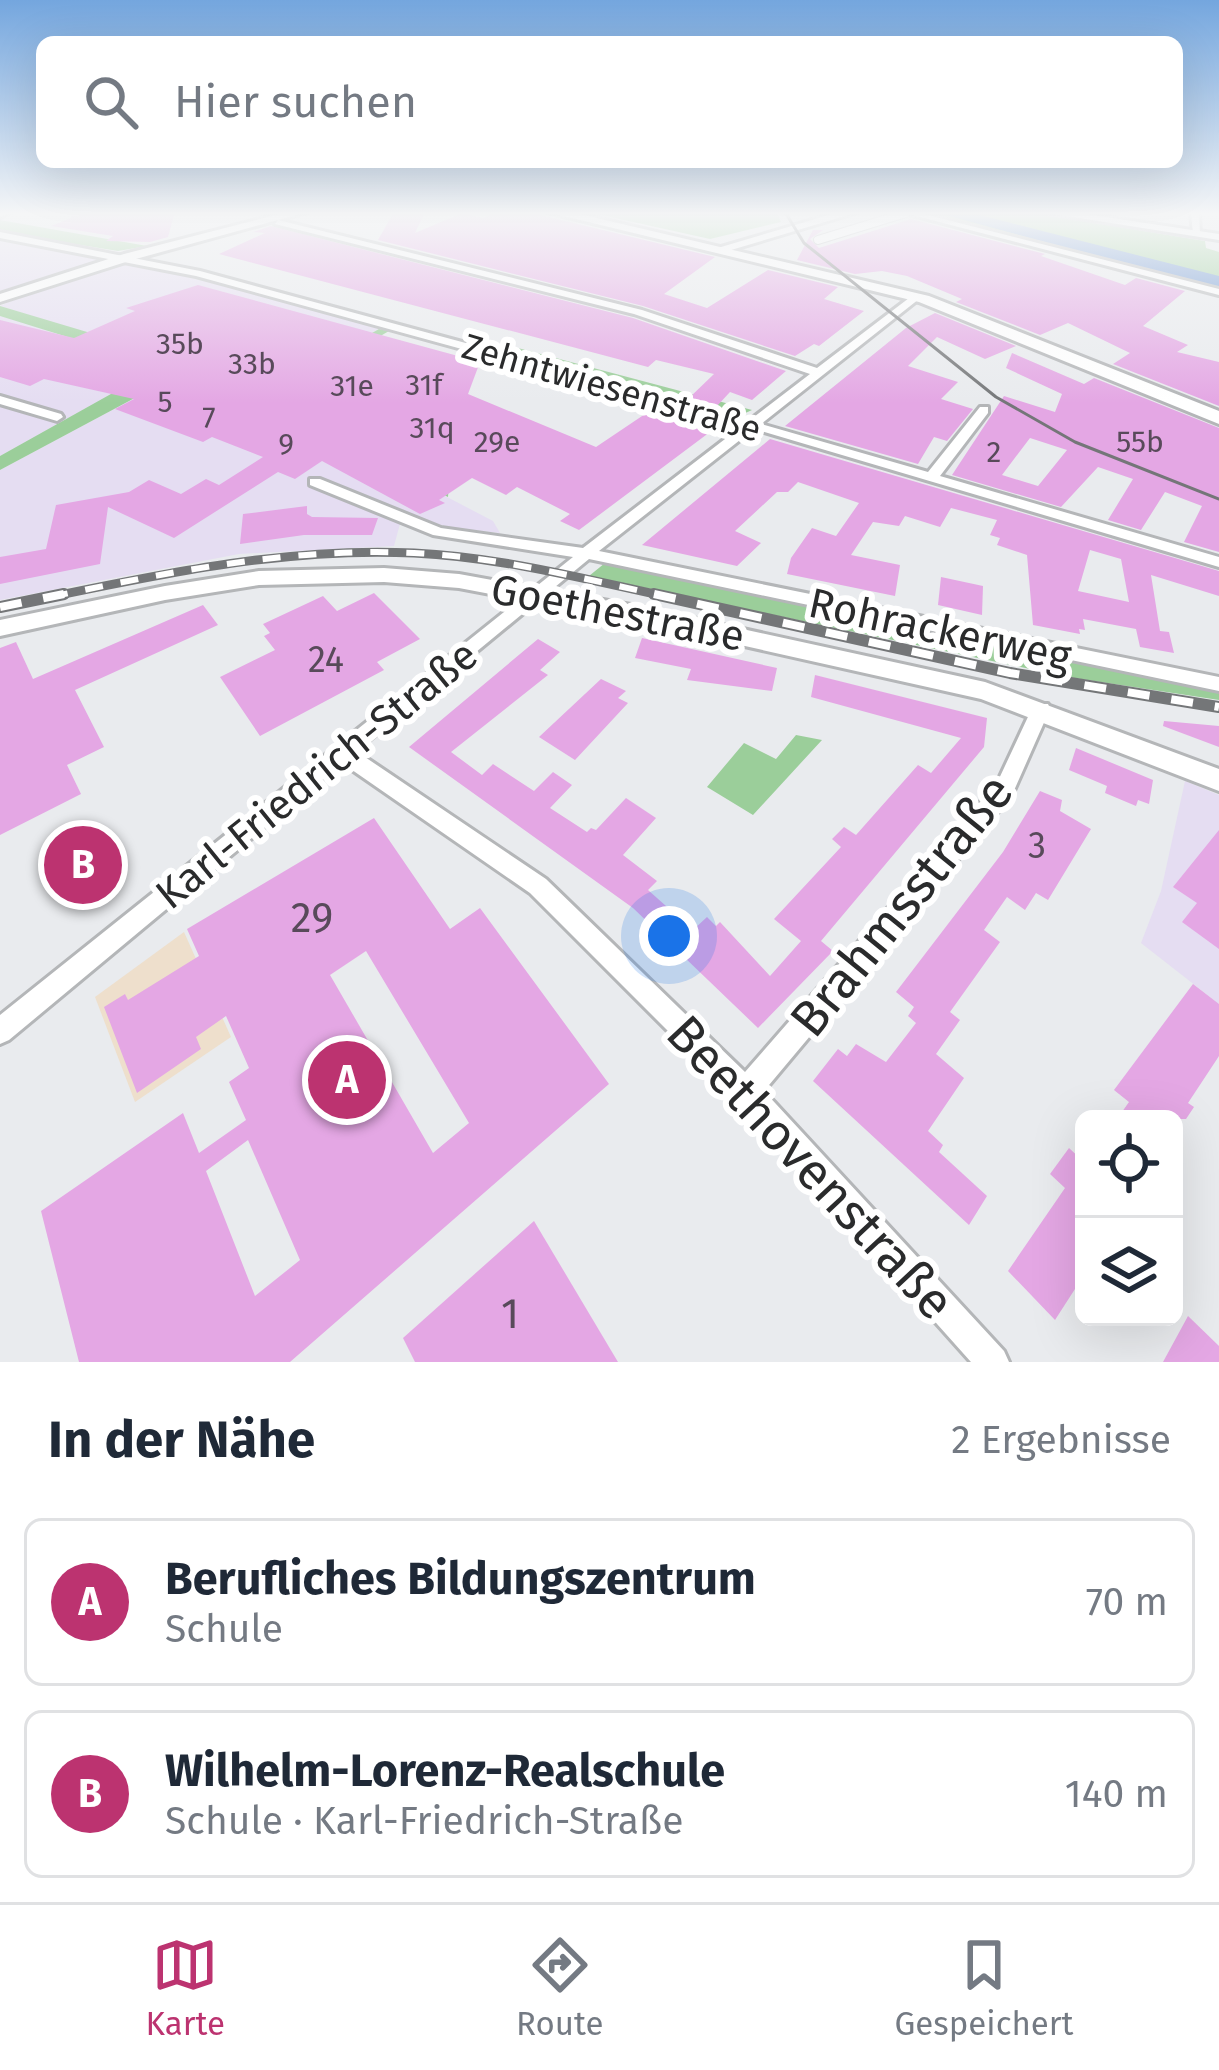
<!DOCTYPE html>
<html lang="de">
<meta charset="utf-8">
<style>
:root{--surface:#fff;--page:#f2f2f3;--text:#1f2937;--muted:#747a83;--line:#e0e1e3;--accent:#bc3370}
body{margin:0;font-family:"Fira Sans",sans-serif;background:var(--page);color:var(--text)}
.controls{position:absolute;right:36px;bottom:36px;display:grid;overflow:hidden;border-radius:18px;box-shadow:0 12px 48px #0002}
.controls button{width:108px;height:108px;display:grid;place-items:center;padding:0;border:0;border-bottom:3px solid var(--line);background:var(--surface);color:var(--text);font:60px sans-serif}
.you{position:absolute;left:669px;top:936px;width:42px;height:42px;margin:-30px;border:9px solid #fff;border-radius:50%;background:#1a73e8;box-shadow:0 0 0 18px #1a73e833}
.badge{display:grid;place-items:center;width:78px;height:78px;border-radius:50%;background:var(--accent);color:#fff;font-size:39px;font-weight:700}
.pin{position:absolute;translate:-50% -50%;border:6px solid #fff;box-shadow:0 3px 12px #0006}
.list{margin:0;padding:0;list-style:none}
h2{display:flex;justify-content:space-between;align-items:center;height:156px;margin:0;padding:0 48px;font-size:51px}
h2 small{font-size:39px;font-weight:400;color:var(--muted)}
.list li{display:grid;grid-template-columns:78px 1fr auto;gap:36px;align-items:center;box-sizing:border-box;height:168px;margin:0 24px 24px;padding:0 24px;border:3px solid var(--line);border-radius:18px}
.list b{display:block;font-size:45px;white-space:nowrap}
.list p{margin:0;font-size:39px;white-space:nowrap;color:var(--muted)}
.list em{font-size:39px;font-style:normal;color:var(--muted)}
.icon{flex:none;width:66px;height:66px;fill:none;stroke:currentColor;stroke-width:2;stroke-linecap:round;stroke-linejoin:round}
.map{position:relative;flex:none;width:1219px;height:1362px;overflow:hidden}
.search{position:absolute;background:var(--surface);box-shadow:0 12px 48px #0002;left:36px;right:36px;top:36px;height:132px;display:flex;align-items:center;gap:30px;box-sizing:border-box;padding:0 42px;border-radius:18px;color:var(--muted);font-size:45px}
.sheet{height:540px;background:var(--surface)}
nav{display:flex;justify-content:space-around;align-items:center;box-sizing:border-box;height:168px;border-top:3px solid var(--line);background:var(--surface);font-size:33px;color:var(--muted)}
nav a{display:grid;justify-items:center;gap:6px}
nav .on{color:var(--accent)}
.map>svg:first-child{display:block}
</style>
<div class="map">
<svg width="1219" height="1362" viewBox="0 0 1219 1362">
<rect width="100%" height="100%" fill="#e9ebee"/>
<!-- commercial -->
<g fill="#e5ddf2">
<path d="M0,240L106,258L0,291Z"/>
<path d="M129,263L249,292L379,329L268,392L0,306L46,286Z"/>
<path d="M0,316L98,343L162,366L0,456Z"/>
<path d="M174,377L355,449L493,521L500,533L451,528L412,516L401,520L394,546L239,554L0,600V470Z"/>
<path d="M1185,781L1219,795V1004L1141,943L1161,891Z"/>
</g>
<!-- industrial -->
<path fill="#eedfcc" d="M184,932L231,1037L135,1102L95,997Z"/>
<!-- green -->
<g fill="#9bce9a">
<path d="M588,212H777L781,222L710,239Z"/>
<path d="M919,212H1027L1205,241L1206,248L1219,252V289Z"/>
<path d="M0,220L147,246L118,251L0,232Z"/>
<path d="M0,306L134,346L268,392L379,329L389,331L277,396L449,483L448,497L355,449L174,377L0,470V456L161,366L0,316Z"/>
<path d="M518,348L752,410L741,415L512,352Z"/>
<path d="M605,563L1143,677L1219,689V700L1068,677L589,576Z"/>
<path d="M796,735L822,740L753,815L707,787L744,743L776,759Z"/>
</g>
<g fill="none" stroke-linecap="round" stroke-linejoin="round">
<!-- river -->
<path fill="#6691d0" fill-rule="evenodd" d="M935,212H968L1219,276V290Z"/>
</g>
<!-- building -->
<g fill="#e4a7e4" fill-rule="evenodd">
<path d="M71,212H175L168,237L150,242L106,241L113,236L51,226L71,218Z"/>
<path d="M394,212H425L415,233L462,213L483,218L496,212H528L715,257L664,294L707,308L768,270L838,287L824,299L864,311L819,346L814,344L795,356L643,306L378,240Z"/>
<path d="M911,219L1045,254L1041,256L1125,285L1136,278L1185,291L1143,326L1188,345L1177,352L1219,362V406L1113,364L1130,353L1068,323L1040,335L956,302L962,299L907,276L882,271L855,274L797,260L813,230H823L810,239L819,248Z"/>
<path d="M271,226L633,318L786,371L752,400L730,392L717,406L688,399L714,374L656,360L648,367L219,254L265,233L253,232Z"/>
<path d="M198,285L480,362L468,394L596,447L654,408L703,420L714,429L579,530L560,521L570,514L517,487L506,495L472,478L439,500L445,503L420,514L322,461L295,479L278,472L174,538L108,507L100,564L0,584V557L46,549L56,505L129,492L149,480L181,494L206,479L219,485L263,457L212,437L203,442L115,409L134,399L44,379L30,386L0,377V320L74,338L135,311L126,308Z"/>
<path d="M935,313L1016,346L985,359L937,337L908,366L958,382L941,399L973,409L947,441L934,437L918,464L785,426L906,328Z"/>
<path d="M1012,353L1084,384L1094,378L1219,428V552L1184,542L1202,506L1165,492L1141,530L1108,520L1133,479L1098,467L1061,507L952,475L1004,396L1055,412L1062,394L1006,368ZM1030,438L1067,450L1038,486L1002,475Z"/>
<path d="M770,439L1219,571V596L1151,575L1160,631L1169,632L1174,653L1140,647L1136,629L1083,619L1085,630L1079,629L1080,634L1033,625L1027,555L997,545L1000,538L990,535L997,520L951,508L940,527L905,516L899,526L873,522L851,555L900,565L895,596L787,574L791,558L812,528L836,536L859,503L798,482L788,492H777L735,531L761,543L737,566L642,545ZM1090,550L1121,559L1129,602L1078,591Z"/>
<path d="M307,506V514L312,517L378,518L372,535H304L240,544L243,514Z"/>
<path d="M941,577L983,586L982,615L938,605Z"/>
<path d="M374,593L420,639L377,662L384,670L260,736L220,677L275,650L264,636L270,633L263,624L323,596L337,611Z"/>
<path d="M203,605L218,625L75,690L104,747L67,765L81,794L0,835V648L16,642L33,679Z"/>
<path d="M642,638L777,668L772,691L687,680L691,669L635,658Z"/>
<path d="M538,639L560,652L540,670L548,675L451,752L482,775L493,764L534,791L553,772L572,785L550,808L587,832L591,828L596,830L626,798L656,818L623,855L657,881L648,890L693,930L707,917L716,926L720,922L770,976L801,941L774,919L841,847L832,839L844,827L856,835L918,765L931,773L961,738L811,697L815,675L987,718L984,747L821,941L833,951L758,1028L633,908L409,747Z"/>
<path d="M601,679L626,691L618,698L628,703L575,760L539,737Z"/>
<path d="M1164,721L1219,726V747L1163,726Z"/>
<path d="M1076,748L1153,780L1149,804L1138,800L1136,806L1105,793L1107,786L1069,770Z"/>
<path d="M1040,791L1062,800L1060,811L1091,829L1048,900L1036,893L1025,910L1007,897L984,930L1000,942L950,1012L960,1020L936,1054L964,1078L928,1131L943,1145L939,1152L987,1196L969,1225L813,1081L838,1049L847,1056L856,1044L886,1062L916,1023L908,1016L914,1007L896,992L1003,852Z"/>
<path d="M374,818L450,929L480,908L609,1084L290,1362H79L41,1211L183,1113L199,1153L246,1120L229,1082L249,1068L226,1016L196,1037L201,1049L137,1093L104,1007L125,994L128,1000L199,956L187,929ZM366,951L469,1123L433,1153L330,975ZM248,1140L300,1260L255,1296L206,1171Z"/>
<path d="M1219,830V949L1182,922L1197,903L1173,887Z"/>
<path d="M1193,984L1219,1004V1056L1188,1103L1194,1107L1186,1119H1117L1129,1102L1114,1090Z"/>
<path d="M1069,1148L1084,1162V1275L1055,1320L1008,1271L1065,1188L1050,1174Z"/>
<path d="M534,1221L618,1362H415L403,1338Z"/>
<path d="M1188,1316L1219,1346V1362H1163Z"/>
</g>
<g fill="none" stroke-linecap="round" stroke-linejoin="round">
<!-- pedestrian casing -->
<g stroke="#b4b6b8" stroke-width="10">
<path id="pedestrian" d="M818,240L906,213"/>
</g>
<!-- minor casing -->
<g stroke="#b4b6b8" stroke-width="6">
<g id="minor">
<path d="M0,212H11L0,217Z"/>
<path d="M901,212H916L1219,289V295Z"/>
<path d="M1191,212H1199L1200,236L1193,234Z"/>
<path d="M278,220L642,310L817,368L913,295H919V299L761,424L928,472L980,407H988V413L940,476L1219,557V567L754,429L599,551L1219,677V691L589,559L356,751L546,879L745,1072L997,783L1034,704H1048L1050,709L1012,795L764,1091L1004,1351L1009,1362H971L737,1100L530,893L342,763L9,1040L0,1044V1015L573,557L433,535L310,485V479H320L441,528L583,548L742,426L196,276L0,238V232L200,271L750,420L810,374L634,314L275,224Z"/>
<path d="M0,396L61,414L63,417L57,421L0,404Z"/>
</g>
</g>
<!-- tertiary casing -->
<g stroke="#b4b6b8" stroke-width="6">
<g id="tertiary">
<path d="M287,212H307L132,260L0,302V294L124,254Z"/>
<path d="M839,212H858L721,253L711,250Z"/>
<path d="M1041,212H1072L1219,234V240Z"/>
<path d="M384,568L459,574L642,607L985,682L1219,769V791L981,699L642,623L459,588L384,582L259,585L165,600L0,636V620L165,586L259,571Z"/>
</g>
</g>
<!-- secondary casing -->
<g stroke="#b4b6b8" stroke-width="6">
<path id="secondary" d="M547,212H571L929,296L1219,411V424L919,302Z"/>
</g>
<!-- pedestrian -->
<use href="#pedestrian" stroke="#fff" stroke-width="8"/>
<!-- minor -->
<use href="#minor" fill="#fff" fill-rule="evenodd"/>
<!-- tertiary -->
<use href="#tertiary" fill="#fff" fill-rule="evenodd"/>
<!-- secondary -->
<use href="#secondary" fill="#fff" fill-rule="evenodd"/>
<!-- tram -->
<path stroke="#747678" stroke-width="3" d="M785,212L804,243L996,397L1075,442L1219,499"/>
<!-- rail-far1 casing -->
<g stroke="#747678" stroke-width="9">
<path id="rail-far1" d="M50,597C170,572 291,547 414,553C500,557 585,579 668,597"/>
</g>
<!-- rail casing -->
<g stroke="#747678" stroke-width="12">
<g id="rail">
<path d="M654,594L1010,673L1219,707"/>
<path d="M0,607L64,594"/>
</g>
</g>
<!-- rail-far1 -->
<use href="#rail-far1" stroke="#fff" stroke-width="6" stroke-dasharray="18" stroke-linecap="butt"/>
<!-- rail -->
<use href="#rail" stroke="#fff" stroke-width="8" stroke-dasharray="22" stroke-linecap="butt"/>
</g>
<!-- sky -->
<linearGradient id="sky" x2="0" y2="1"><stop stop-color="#74a6de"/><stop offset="0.53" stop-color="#f5f6f7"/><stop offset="1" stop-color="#f5f6f7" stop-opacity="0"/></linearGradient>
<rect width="1219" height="403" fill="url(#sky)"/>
<g text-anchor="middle" stroke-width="12" stroke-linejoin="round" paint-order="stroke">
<!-- far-number labels -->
<g font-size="30" fill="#584a5a">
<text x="180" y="354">35b</text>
<text x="252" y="374">33b</text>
<text x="424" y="395">31f</text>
<text x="352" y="396">31e</text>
<text x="165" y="412">5</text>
<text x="209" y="428">7</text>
<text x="432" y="438">31q</text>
<text x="497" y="452">29e</text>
<text x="1140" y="452">55b</text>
<text x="286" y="454">9</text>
<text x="994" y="462">2</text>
</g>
<!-- far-street labels -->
<g font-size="36" fill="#2a2b2c" stroke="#fff">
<text transform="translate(612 387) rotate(16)" y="13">Zehntwiesenstraße</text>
</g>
<!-- number labels -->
<g font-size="36" fill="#584a5a">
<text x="326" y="672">24</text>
<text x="1037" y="858">3</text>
</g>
<!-- street labels -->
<g font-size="42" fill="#2a2b2c" stroke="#fff">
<text transform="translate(618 612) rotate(11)" y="15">Goethestraße</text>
<text transform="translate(940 629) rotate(12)" y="15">Rohrackerweg</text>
<text transform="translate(316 774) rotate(-39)" y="15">Karl-Friedrich-Straße</text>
</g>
<!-- near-number labels -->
<g font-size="42" fill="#584a5a">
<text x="312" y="932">29</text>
<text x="510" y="1328">1</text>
</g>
<!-- near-street labels -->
<g font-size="51" fill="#2a2b2c" stroke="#fff">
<text transform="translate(901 905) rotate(-51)" y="18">Brahmsstraße</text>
<text transform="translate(811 1167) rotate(47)" y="18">Beethovenstraße</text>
</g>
</g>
</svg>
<div class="controls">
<button><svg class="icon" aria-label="locate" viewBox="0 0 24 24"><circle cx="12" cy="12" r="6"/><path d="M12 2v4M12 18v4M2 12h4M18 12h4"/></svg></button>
<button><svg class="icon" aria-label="layers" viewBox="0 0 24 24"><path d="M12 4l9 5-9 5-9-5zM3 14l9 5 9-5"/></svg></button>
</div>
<div class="you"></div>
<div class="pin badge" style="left:347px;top:1080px">A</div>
<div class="pin badge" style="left:83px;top:865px">B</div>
<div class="search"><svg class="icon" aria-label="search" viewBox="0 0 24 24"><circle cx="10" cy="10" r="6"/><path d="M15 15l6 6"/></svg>Hier suchen</div>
</div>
<section class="sheet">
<h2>In der Nähe<small>2 Ergebnisse</small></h2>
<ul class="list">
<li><span class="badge">A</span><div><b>Berufliches Bildungszentrum</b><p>Schule</p></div><em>70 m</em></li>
<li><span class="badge">B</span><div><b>Wilhelm-Lorenz-Realschule</b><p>Schule · Karl-Friedrich-Straße</p></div><em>140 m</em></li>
</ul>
</section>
<nav>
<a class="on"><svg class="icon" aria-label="map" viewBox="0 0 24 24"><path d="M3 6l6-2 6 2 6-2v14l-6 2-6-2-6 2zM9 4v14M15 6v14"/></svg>Karte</a>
<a><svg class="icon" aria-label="directions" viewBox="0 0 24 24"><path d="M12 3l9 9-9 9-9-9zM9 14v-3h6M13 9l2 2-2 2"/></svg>Route</a>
<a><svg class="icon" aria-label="saved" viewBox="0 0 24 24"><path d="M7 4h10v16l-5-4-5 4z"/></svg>Gespeichert</a>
</nav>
